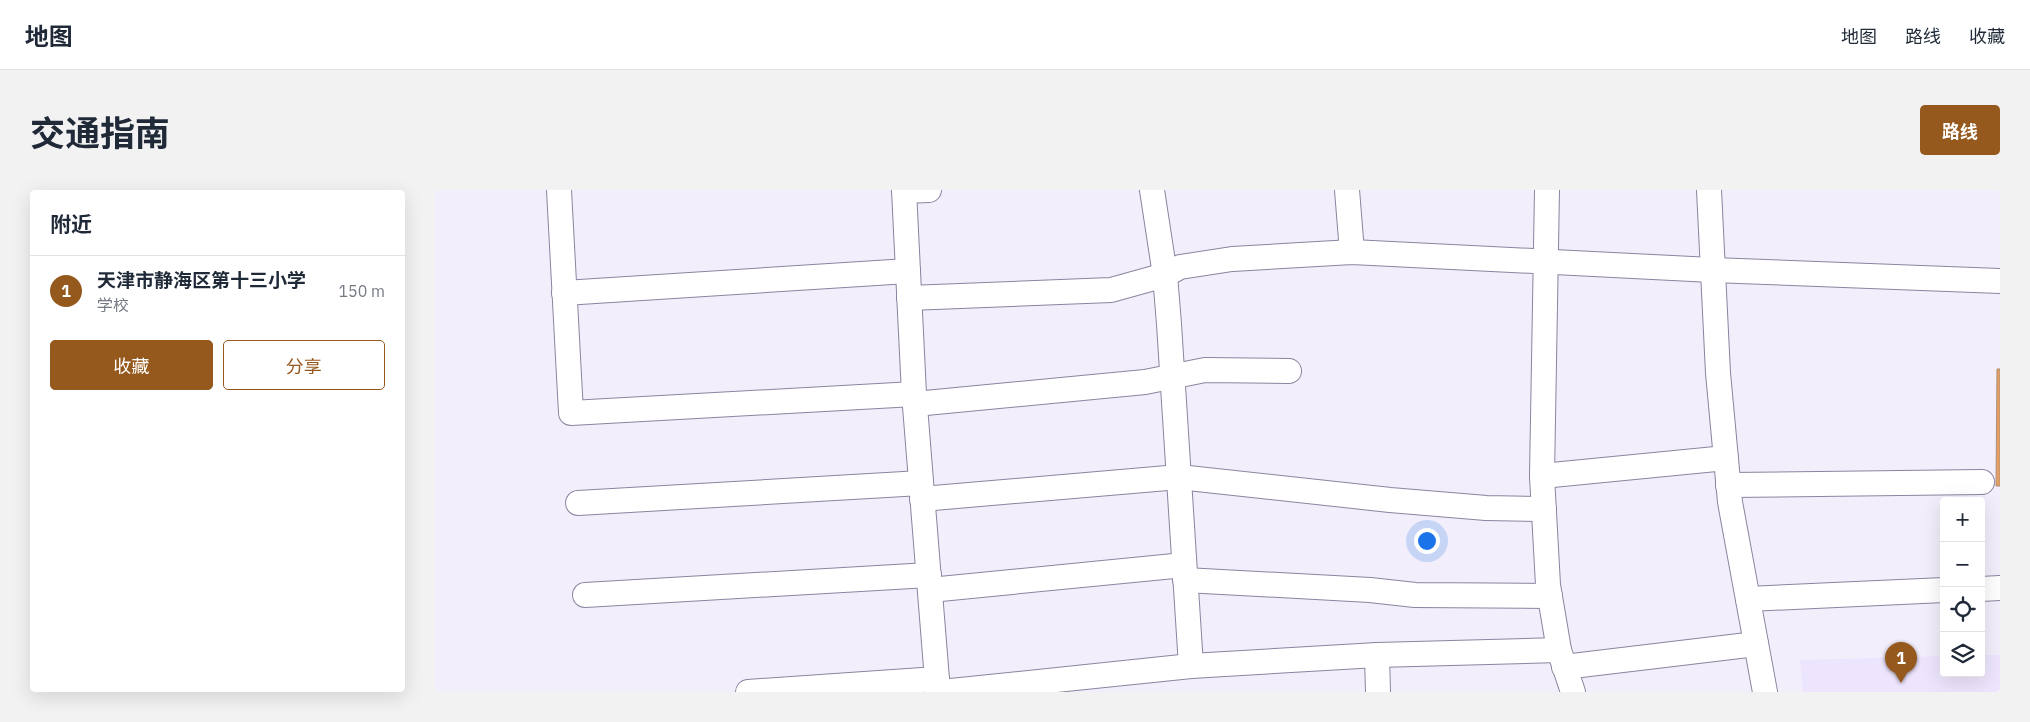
<!DOCTYPE html>
<html lang="zh">
<meta charset="utf-8">
<style>
:root{--surface:#fff;--page:#f2f2f3;--text:#1f2937;--muted:#747a83;--line:#e0e1e3;--accent:#96591d}
body{margin:0;font-family:"IBM Plex Sans","Noto Sans SC",sans-serif;background:var(--page);color:var(--text)}
.controls{position:absolute;right:15px;bottom:15px;display:grid;overflow:hidden;border-radius:5px;box-shadow:0 5px 20px #0002}
.controls button{width:45px;height:45px;display:grid;place-items:center;padding:0;border:0;border-bottom:1px solid var(--line);background:var(--surface);color:var(--text);font:25px sans-serif}
.you{position:absolute;left:991px;top:350px;width:18px;height:18px;margin:-12px;border:4px solid #fff;border-radius:50%;background:#1a73e8;box-shadow:0 0 0 8px #1a73e833}
.badge{display:grid;place-items:center;width:32px;height:32px;border-radius:50%;background:var(--accent);color:#fff;font-size:16px;font-weight:700}
.pin{position:absolute;translate:-50% -41px;filter:drop-shadow(0 1px 2px #0008)}
.pin::after{content:'';position:absolute;top:26px;width:18px;height:15px;background:inherit;clip-path:polygon(0 0,100% 0,50% 100%)}
.list{margin:0;padding:0;list-style:none}
h2{display:flex;justify-content:space-between;align-items:center;height:65px;margin:0;padding:0 20px;font-size:21px}
h2 small{font-size:16px;font-weight:400;color:var(--muted)}
.list li{display:grid;grid-template-columns:32px 1fr auto;gap:15px;align-items:center;box-sizing:border-box;height:70px;padding:0 20px;border-top:1px solid var(--line)}
.list b{display:block;font-size:19px;white-space:nowrap}
.list p{margin:0;font-size:16px;white-space:nowrap;color:var(--muted)}
.list em{font-size:16px;font-style:normal;color:var(--muted)}
.actions{display:flex;gap:10px;padding:15px 20px}
.actions a{flex:1;padding:11px 0;border:1px solid var(--accent);border-radius:5px;text-align:center;font-size:18px;color:var(--accent)}
.actions .main{background:var(--accent);color:#fff}
.icon{flex:none;width:28px;height:28px;fill:none;stroke:currentColor;stroke-width:2;stroke-linecap:round;stroke-linejoin:round}
.map{position:relative;flex:none;width:1565px;height:502px;overflow:hidden;border-radius:5px}
header{display:flex;align-items:center;gap:30px;box-sizing:border-box;height:70px;padding:0 25px;background:var(--surface);border-bottom:1px solid var(--line)}
header strong{font-size:24px}
nav{display:flex;gap:28px;margin-inline-start:auto;font-size:18px}
.intro{display:flex;align-items:center;justify-content:space-between;box-sizing:border-box;height:120px;padding:0 30px}
h1{margin:0;font-size:35px}
.button{padding:12px 22px;border-radius:5px;background:var(--accent);color:#fff;font-size:18px;font-weight:700}
main{display:flex;gap:30px;padding:0 30px}
aside{flex:1;background:var(--surface);border-radius:5px;box-shadow:0 5px 20px #0002}
.map>svg:first-child{display:block}
</style>
<header>
<strong>地图</strong>
<nav><a>地图</a><a>路线</a><a>收藏</a></nav>
</header>
<div class="intro"><h1>交通指南</h1><a class="button">路线</a></div>
<main>
<aside>
<h2>附近<small></small></h2>
<ul class="list">
<li><span class="badge">1</span><div><b>天津市静海区第十三小学</b><p>学校</p></div><em>150 m</em></li>
</ul>
<div class="actions"><a class="main">收藏</a><a>分享</a></div>
</aside>
<div class="map">
<svg width="1565" height="502" viewBox="0 0 1565 502">
<rect width="100%" height="100%" fill="#f2eefb"/>
<!-- built -->
<path fill="#ede5fd" d="M1546,465H1565V502H1368L1365,470L1509,466V483H1546Z"/>
<!-- building -->
<path fill="#e69f60" stroke="#aa8f7a" d="M1562,179H1565V296H1561Z"/>
<g fill="none" stroke-linecap="round" stroke-linejoin="round">
<!-- minor casing -->
<g stroke="#8d83a0" stroke-width="26">
<g id="minor">
<path d="M124,0L136,223L479,204"/>
<path d="M469,0L479,204L503,502"/>
<path d="M717,0L730,85L734,134L756,476"/>
<path d="M912,0L917,62"/>
<path d="M1112,0L1107,286L1113,395L1124,460L1138,502"/>
<path d="M1274,0L1283,183L1295,312L1330,502"/>
<path d="M469,1L494,0"/>
<path d="M129,103L473,81"/>
<path d="M474,108L676,100L730,85L745,77L797,69L917,62L1277,80L1565,91"/>
<path d="M480,214L710,192L770,180L854,181"/>
<path d="M1107,286L1291,268"/>
<path d="M1293,295L1547,292"/>
<path d="M487,309L744,287L955,310L1051,318L1109,319"/>
<path d="M143,313L486,293"/>
<path d="M750,390L935,400L980,405L1115,406"/>
<path d="M1546,399L1565,398"/>
<path d="M495,400L749,375"/>
<path d="M150,405L494,385"/>
<path d="M1313,409L1509,400"/>
<path d="M942,465L943,502"/>
<path d="M1129,477L1321,454"/>
<path d="M313,502L502,489"/>
<path d="M506,502L756,476L942,465L1124,460"/>
</g>
</g>
<!-- minor -->
<use href="#minor" stroke="#fff" stroke-width="24"/>
</g>
</svg>
<div class="controls">
<button>+</button>
<button>−</button>
<button><svg class="icon" aria-label="locate" viewBox="0 0 24 24"><circle cx="12" cy="12" r="6"/><path d="M12 2v4M12 18v4M2 12h4M18 12h4"/></svg></button>
<button><svg class="icon" aria-label="layers" viewBox="0 0 24 24"><path d="M12 4l9 5-9 5-9-5zM3 14l9 5 9-5"/></svg></button>
</div>
<div class="you"></div>
<div class="pin badge" style="left:1466px;top:493px">1</div>
</div>
</main>
